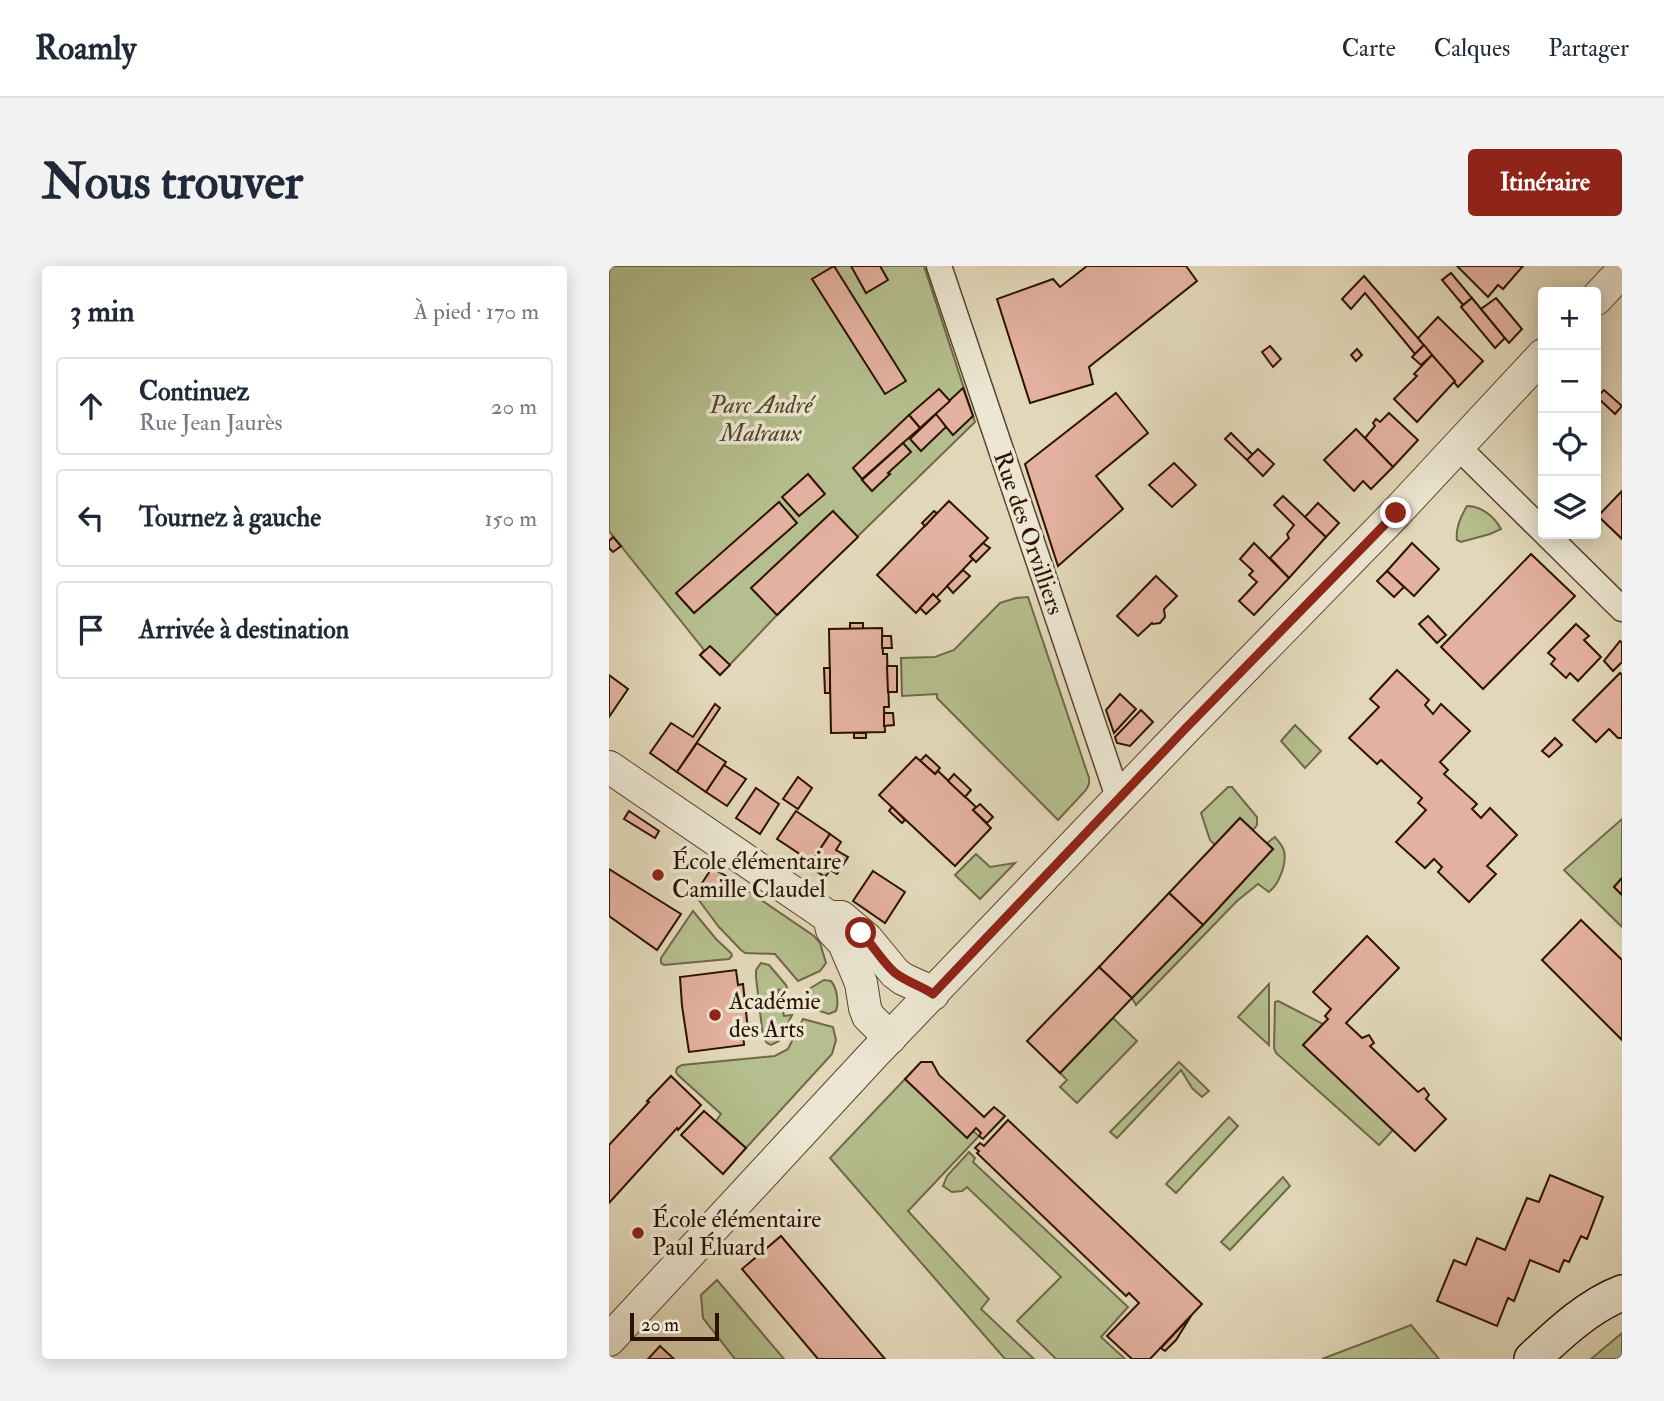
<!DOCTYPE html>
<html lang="fr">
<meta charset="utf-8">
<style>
:root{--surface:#fff;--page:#f2f2f3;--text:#1f2937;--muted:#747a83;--line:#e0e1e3;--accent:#8f2418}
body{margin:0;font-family:"IM FELL Double Pica",serif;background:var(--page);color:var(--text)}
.controls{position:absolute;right:21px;top:21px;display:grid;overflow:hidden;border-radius:7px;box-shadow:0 4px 18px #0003}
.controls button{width:63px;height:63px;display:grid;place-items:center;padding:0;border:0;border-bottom:2px solid var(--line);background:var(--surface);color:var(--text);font:35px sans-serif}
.scale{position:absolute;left:21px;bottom:18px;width:89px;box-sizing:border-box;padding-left:7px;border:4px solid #2c1300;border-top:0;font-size:19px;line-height:24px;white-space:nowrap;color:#2c1300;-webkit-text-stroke:5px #ece6d2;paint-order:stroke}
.stop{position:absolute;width:21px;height:21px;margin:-16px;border:5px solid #8f2418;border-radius:50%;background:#fff}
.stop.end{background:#8f2418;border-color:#fff;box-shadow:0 2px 7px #0008}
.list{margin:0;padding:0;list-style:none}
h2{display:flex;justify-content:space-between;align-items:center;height:91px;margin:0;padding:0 28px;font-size:30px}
h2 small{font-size:23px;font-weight:400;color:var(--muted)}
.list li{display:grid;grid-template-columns:46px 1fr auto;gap:21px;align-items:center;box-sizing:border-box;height:98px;margin:0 14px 14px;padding:0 14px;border:2px solid var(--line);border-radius:7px}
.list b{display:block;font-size:26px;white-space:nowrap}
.list p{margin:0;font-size:23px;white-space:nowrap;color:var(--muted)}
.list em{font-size:23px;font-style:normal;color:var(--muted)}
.icon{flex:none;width:38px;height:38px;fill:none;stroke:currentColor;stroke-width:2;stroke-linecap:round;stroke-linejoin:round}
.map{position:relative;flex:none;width:1013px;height:1093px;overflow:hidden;border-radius:7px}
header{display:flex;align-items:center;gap:42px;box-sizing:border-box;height:98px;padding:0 35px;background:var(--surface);border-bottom:2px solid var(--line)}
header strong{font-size:33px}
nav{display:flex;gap:38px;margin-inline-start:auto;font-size:24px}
.intro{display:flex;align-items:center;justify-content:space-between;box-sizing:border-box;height:168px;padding:0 42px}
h1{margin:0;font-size:49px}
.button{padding:18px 32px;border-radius:7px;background:var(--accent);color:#fff;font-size:24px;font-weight:700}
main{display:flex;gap:42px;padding:0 42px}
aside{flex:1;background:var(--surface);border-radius:7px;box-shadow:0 4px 18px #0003}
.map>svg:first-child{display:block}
</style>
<header>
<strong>Roamly</strong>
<nav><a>Carte</a><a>Calques</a><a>Partager</a></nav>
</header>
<div class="intro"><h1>Nous trouver</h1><a class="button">Itinéraire</a></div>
<main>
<aside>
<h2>3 min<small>À pied · 170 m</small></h2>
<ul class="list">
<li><svg class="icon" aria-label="ahead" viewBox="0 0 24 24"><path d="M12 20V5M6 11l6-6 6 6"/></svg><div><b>Continuez</b><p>Rue Jean Jaurès</p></div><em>20 m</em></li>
<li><svg class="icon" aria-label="left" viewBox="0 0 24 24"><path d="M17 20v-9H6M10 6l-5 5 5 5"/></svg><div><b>Tournez à gauche</b></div><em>150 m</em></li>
<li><svg class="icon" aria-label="arrive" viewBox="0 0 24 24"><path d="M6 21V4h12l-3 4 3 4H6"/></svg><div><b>Arrivée à destination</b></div></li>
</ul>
</aside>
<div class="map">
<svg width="1013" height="1093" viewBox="0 0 1013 1093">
<rect width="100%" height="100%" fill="#e2d8b9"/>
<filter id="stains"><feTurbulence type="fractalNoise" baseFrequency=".00286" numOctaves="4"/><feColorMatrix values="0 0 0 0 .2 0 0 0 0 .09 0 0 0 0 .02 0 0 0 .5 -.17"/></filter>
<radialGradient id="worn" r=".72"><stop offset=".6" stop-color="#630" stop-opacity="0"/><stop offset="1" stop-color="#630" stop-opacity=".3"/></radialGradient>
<!-- green -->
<g fill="#b5be8e" stroke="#706847" stroke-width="2">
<path d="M0,0H315L366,156L168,349L111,409L91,389L95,384L0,265Z"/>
<path d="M858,240C872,240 885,250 892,263L881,268L852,276L848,274C846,262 852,250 858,240Z"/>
<path d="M419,331L480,512V518L477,524L449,554L328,432V428L293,430L292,392L326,391L345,384L391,337L407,332Z"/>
<path d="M686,459L712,485L696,502L672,475Z"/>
<path d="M619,521H623L648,551V559L644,564L631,552L606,579L601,574L592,547Z"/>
<path d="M1013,553V612L1005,621L1013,629V661L955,604Z"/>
<path d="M666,571C669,575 674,580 675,585C678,598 670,618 660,626L649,618L628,635L527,739L523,732L594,659L664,583L658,577Z"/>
<path d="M367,588L381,601L406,597L371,633L346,609Z"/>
<path d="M117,610L205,670L211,677L217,697L211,705L189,715L166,688L136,687L132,684L110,661L89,633L97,619L107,625Z"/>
<path d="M84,645L107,673L122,687L123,690L120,693L55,699L52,697V692Z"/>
<path d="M152,697L160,699L177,719L178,722L169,724L175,750L183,749L170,775L162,779L158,777L154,771L147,711V704Z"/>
<path d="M215,714L222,715C228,722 230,736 227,745L220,748L198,741L195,726Z"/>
<path d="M660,718V779L629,751Z"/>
<path d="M669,735L714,758L694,779L784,864L770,879L667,787L665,782L666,736Z"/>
<path d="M504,752L528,775L468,837L451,821L458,814L451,807Z"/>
<path d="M194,753L224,761L227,774L223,788L137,882L107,855L112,848L69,809L67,806L68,802L73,799L166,790L179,783Z"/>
<path d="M570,796L600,825L593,831L583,822L572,804L508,872L501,866Z"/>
<path d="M296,813L358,871L364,865L370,870L299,945L380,1033L372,1043L425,1093H396L221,892Z"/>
<path d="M620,851L629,860L567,927L557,918Z"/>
<path d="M360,886L366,892L364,896L519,1041L492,1071L516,1093H447L408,1055L452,1011L358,921L353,925L343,926L334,920L338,910Z"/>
<path d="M674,911L681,920L621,984L612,976Z"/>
<path d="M108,1014L175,1093H126L94,1052L92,1029Z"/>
<path d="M802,1059L830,1093H713L792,1063Z"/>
<path d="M1013,1067V1089L1009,1093H982Z"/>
</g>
<!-- building -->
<g fill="#e3b19f" stroke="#2c1300" stroke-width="2">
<path d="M225,0L297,115L276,128L203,13Z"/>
<path d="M242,0H271L279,14L257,27Z"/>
<path d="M478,0H577L588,15L480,101L484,118L421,137L388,33L444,13L451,21Z"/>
<path d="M848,0H914L894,23L889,19L879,31Z"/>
<path d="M842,7L863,32L854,39L833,14Z"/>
<path d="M755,10L815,79L806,88L756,27L742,43L733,33Z"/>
<path d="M863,32L896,72L886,82L852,41Z"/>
<path d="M887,32L913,63L900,77L872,43Z"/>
<path d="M829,51L874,95L849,121L809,72Z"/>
<path d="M815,79L823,89L812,99L803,91Z"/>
<path d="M661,80L672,93L664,101L653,86Z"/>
<path d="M748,83L753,89L747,95L742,89Z"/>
<path d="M823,89L846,115L808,156L785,133L808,110L805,108Z"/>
<path d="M354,122L364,150L344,169L326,148Z"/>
<path d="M330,123L341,135L311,162L300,149Z"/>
<path d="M995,124L1013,140L1006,148L988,131Z"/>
<path d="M507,127L539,167L487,210L514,243L449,300L416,198Z"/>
<path d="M780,147L809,174L784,201L756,172L766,160L764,157L767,153L771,156Z"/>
<path d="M327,148L337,161L312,185L301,173Z"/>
<path d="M300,149L311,162L253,213L244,202Z"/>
<path d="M747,163L784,201L762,223L754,215L745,225L715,194Z"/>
<path d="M622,167L644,189L638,194L616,173Z"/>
<path d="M294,177L302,186L279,207L281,208L263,225L253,214Z"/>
<path d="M649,183L665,198L654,210L638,194Z"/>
<path d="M565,197L587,219L563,241L540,219Z"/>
<path d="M199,208L216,228L190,250L173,231Z"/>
<path d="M1013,225V273L989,250Z"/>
<path d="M674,230L717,271L680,312L661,292L680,272L678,268L685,259L665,239Z"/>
<path d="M340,235L379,272L361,290L364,293L327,332L324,328L307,347L268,309Z"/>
<path d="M170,236L188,257L85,347L67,327Z"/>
<path d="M709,237L730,257L717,271L696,251Z"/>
<path d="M224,245L249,271L168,349L142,322Z"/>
<path d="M325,245L328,247L316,260L313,257Z"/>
<path d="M4,271L12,280L4,286L0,282V275Z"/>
<path d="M374,277L381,282L367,296L361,290Z"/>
<path d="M645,277L680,312L645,349L630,335L648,316L640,309L644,305L631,293Z"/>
<path d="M803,277L830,303L805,330L778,305Z"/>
<path d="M922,288L966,330L874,423L832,381Z"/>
<path d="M354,304L361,310L344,327L338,320Z"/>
<path d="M778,305L795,321L785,331L768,315Z"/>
<path d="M547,310L568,330L555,343L556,351L551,357L544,358L543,357L529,370L508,350Z"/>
<path d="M324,328L331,335L317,348L311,342Z"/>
<path d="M819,350L837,369L828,377L810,358Z"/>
<rect x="241" y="357" width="13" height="6"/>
<path d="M967,358L980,370L975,374L992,391L969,415L961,407L957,412L942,398L946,393L939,387Z"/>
<path d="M273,362L274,388H278L280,441H275L276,466L222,467L220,363Z"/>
<path d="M273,370H282L283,382H273Z"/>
<path d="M1011,375L1013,377V396L1004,405L995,395Z"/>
<path d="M101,380L121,399L111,409L91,389Z"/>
<path d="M278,400H288V426H279Z"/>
<path d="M215,402H221V427H216Z"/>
<path d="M788,404L820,434L816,439L824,448L832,438L861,465L831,496L839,504L835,508L868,538L863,543L872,552L881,542L908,569L878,600L887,608L860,636L829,606L833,601L825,593L816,602L787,576L817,544L809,537L813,532L772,494L768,498L740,472L770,441L761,433Z"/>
<path d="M1011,407L1013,409V472H1009L1000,463L987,476L964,454Z"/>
<path d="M0,409L19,423L0,451Z"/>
<path d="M511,428L527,443L505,467L497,444Z"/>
<path d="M106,438L111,442L68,506L41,487L62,457L84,471Z"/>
<path d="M532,444L544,456L521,480L508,477L506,471Z"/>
<path d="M275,447H284L285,459L275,460Z"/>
<rect x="245" y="467" width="12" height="5"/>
<path d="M946,472L953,479L940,491L933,485Z"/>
<path d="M88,477L117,496L97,526L68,506Z"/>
<path d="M317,489L331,502L326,508L311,495Z"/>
<path d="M307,491L326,508L329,505L367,541L364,544L382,562L346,600L270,529Z"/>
<path d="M115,499L137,513L118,540L97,526Z"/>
<path d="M345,508L362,524L356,531L339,515Z"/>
<path d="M189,511L203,522L189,543L174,533Z"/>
<path d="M147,522L170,538L151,568L127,552Z"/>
<path d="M371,538L384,551L378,557L364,544Z"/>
<path d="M283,541L296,554L293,557L280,545Z"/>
<path d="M20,545L50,565L46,572L15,553Z"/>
<path d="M187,545L221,568L203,596L168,573Z"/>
<path d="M631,552L664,583L594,659L560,627Z"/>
<path d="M221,568L232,576L227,584L239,591L228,608L221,604L216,611L200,600Z"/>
<path d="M103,602L117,610L106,626L93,617Z"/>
<path d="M0,603L72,648L48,684L0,650Z"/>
<path d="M264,605L296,626L276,657L244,635Z"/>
<path d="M1013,612V629L1005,621Z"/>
<path d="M560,627L594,659L523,732L490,701Z"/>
<path d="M972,654L1013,694V774L933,694Z"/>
<path d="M758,670L790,702L737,757L753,772L760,769L765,777L761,780L809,826L815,822L820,829L817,833L837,853L806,885L694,779L719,753L716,750L722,743L704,726Z"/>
<path d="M490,701L523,732L451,807L418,775Z"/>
<path d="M127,704L129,719L134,718L139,764L134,765L135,779L80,786L73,740L71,711Z"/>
<path d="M312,796H323L330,809L375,851L385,841L396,850L374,873L370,870L372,867L367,862L358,872L296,813Z"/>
<path d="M62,810L92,839L69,864L68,862L0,937V879L40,836L38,835Z"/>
<path d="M95,845L137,882L114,908L72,869Z"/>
<path d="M399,854L593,1038L541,1093H523L498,1070L530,1037L520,1027L517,1030L368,887L370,885L366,882L371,877L375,880Z"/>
<path d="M941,909L994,931L978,973L972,970L960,996L955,994L950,1006L921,994L905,1035L899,1032L888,1060L828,1035L845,994L857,999L868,972L896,984L918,932L930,936Z"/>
<path d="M172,970L276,1093H209L133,1003Z"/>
<path d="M582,1050L567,1074L556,1085L552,1082Z"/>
<path d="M51,1080L65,1093H39Z"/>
</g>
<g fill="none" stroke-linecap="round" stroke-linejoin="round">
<!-- minor casing -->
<g stroke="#5a442e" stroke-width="27">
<g id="minor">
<path d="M330,0L510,534"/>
<path d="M848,180L934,265"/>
<path d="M937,268L1013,343"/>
</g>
</g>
<!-- tertiary casing -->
<g stroke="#5a442e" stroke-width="34">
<g id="tertiary">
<path d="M987,33L1013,5"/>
<path d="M0,501L220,651H232L258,673L286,707L294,713L314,722L324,728"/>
<path d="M220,651L223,664L235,677L247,705L252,717L256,742L259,750L281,772"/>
<path d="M0,1074L265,788L576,463L787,247L934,89"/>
</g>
</g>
<!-- secondary casing -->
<g stroke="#2c1300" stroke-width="38">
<path id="secondary" d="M923,1093C950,1068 979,1040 1013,1027"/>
</g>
<!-- minor -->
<use href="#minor" stroke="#ece6d2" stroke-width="24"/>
<!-- tertiary -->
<use href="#tertiary" stroke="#ece6d2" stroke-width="32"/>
<!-- secondary -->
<use href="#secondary" stroke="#ece6d2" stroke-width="35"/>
</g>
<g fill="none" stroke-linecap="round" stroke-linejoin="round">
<!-- route -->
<path stroke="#8f2418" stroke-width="9" d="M252,667C264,679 272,694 285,706C297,716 311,719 324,728L576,463L787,247"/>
</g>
<!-- markers -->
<g fill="#8f2418" stroke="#ece6d2" stroke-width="2.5">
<circle cx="49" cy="609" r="7"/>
<circle cx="106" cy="749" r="7"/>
<circle cx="29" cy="967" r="7"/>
</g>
<g text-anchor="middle" stroke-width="7" stroke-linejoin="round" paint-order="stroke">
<!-- park labels -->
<g font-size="24" font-style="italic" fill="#55462b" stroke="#ece6d2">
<text x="152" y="147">Parc André<tspan x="152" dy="28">Malraux</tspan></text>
</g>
<!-- street labels -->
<g font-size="24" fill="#2c1300" stroke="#ece6d2">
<text transform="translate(420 267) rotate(71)" y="8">Rue des Orvilliers</text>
</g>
<!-- poi labels -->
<g font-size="24" fill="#2c1300" stroke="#ece6d2" text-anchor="start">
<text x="63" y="603">École élémentaire<tspan x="63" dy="28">Camille Claudel</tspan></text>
<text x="120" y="743">Académie<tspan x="120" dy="28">des Arts</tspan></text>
<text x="43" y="961">École élémentaire<tspan x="43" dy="28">Paul Éluard</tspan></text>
</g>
</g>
<rect width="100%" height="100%" filter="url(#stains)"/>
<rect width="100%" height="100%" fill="url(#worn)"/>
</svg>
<div class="controls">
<button>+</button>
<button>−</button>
<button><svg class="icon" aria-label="locate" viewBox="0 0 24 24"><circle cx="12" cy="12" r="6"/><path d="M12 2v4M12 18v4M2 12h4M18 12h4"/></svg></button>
<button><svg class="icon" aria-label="layers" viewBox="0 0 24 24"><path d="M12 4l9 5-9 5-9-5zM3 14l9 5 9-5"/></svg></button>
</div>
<div class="scale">20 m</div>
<div class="stop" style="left:252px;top:667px"></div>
<div class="stop end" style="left:787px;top:247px"></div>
</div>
</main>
